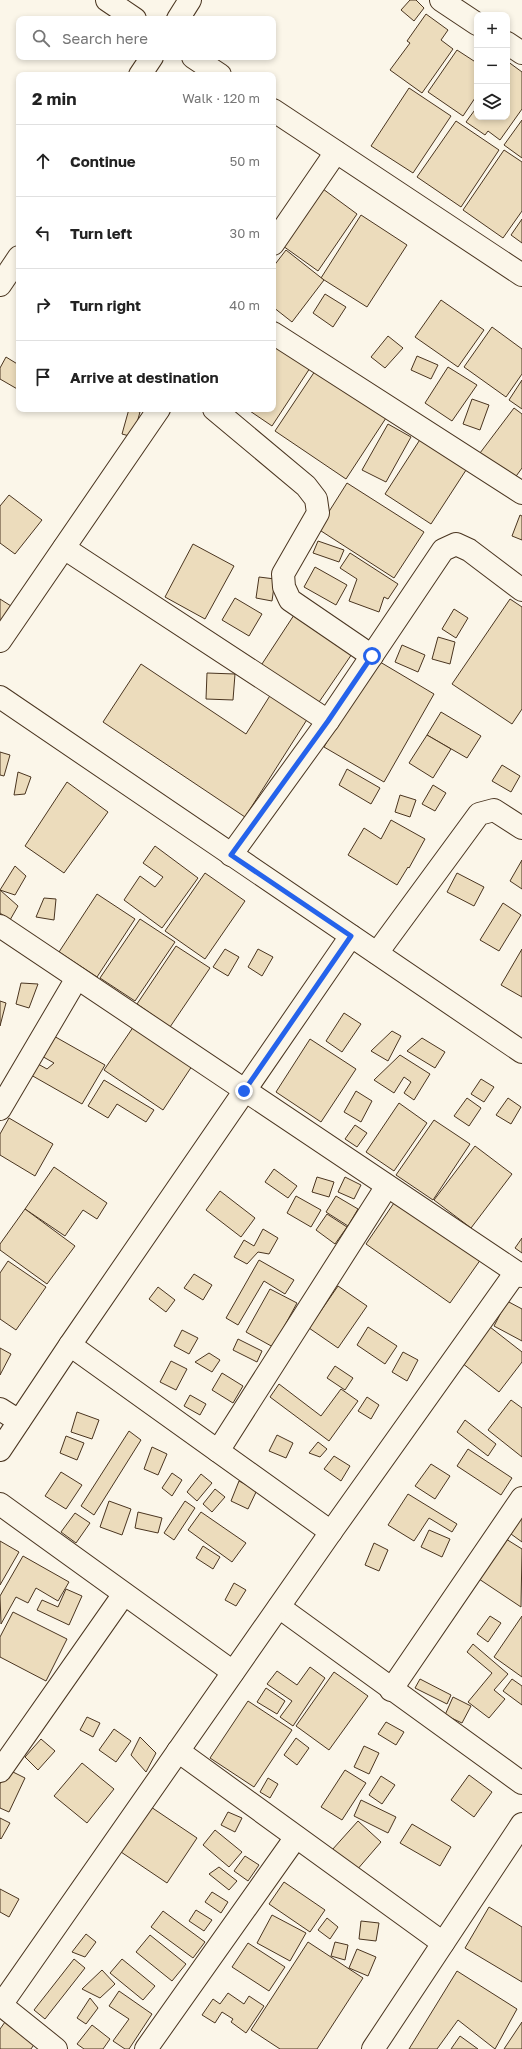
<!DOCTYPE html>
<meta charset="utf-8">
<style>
:root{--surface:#fff;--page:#f6f6f6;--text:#222;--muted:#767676;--line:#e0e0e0}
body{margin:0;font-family:"Golos Text",sans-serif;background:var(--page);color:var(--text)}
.controls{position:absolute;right:12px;top:12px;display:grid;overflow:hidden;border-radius:8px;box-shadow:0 2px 6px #0003}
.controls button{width:36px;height:36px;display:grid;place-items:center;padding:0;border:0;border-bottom:1px solid var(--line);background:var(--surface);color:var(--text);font:20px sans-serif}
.stop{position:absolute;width:12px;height:12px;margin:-9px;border:3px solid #2563eb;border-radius:50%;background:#fff}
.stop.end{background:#2563eb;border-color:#fff;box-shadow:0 1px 4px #0008}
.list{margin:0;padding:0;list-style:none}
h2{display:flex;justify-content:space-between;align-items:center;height:52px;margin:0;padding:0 16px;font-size:17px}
h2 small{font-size:13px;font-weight:400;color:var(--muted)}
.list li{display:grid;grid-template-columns:26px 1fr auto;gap:12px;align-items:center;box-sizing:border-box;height:72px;padding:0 16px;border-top:1px solid var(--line)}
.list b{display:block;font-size:15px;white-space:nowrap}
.list em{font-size:13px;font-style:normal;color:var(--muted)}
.icon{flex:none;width:22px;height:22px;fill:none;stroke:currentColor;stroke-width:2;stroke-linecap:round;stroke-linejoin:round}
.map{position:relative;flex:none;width:522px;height:2049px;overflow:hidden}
.search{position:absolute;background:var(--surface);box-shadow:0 2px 6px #0003;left:16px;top:16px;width:260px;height:44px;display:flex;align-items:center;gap:10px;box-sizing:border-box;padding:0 14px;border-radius:8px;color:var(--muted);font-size:15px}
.panel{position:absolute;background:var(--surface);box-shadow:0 2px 6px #0003;left:16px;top:72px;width:260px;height:340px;border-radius:8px}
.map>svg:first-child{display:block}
</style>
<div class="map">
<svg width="522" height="2049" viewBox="0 0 522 2049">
<rect width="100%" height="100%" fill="#fbf6e9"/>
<!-- building -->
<g fill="#ecdcbc" stroke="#4a3520">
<path d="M410,0H416L424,8L414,21L401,10Z"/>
<path d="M426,14L448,30L441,40L453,49L422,93L390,70L410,43L407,41Z"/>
<path d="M457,50L477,63V95L463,116L428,92Z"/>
<path d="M507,61L522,72V109L500,140L488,131L485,135L466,122L477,107V117H507Z"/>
<path d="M409,88L451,116L413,173L371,146Z"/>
<path d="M522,120V158L504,145Z"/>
<path d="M456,121L499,150L461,207L417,177Z"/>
<path d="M504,150L522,162V211L503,238L463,210Z"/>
<path d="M323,189L357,214L318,271L283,246Z"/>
<path d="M361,215L407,245L367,307L321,278Z"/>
<path d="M522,219V243L511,235Z"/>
<path d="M286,250L324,280L292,322L273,307V267Z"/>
<path d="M325,294L346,307L333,327L313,313Z"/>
<path d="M441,300L484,330L458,367L415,337Z"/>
<path d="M492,327L522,349V374L506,397L464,367Z"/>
<path d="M388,336L403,348L385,368L371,357Z"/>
<path d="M273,346L310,368L272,426L247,409H273Z"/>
<path d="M417,356L438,365L431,379L411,370Z"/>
<path d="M6,357L19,365V390L0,379V368Z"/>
<path d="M448,367L477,385L452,421L425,403Z"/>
<path d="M315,371L386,418L346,479L275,431Z"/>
<path d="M522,380V409L509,400Z"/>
<path d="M472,399L489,405L480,430L463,424Z"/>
<path d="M514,408L522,414V468L514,479L480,453Z"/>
<path d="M129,409L140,412L133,437L122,434Z"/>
<path d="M388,424L411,437L386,482L362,470Z"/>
<path d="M421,438L468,467L431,524L385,494Z"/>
<path d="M347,483L424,532L394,578L318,529Z"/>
<path d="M9,495L42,520L15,554L0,543V506Z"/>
<path d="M520,515L522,516V540L512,536Z"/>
<path d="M318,541L344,550L339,562L313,553Z"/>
<path d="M193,544L234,566L205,619L165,597Z"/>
<path d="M350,553L398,584L388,599L384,597L379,612L349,601L357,579L340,568Z"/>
<path d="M315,567L347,585L336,605L304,587Z"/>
<path d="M259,577L275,579L272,601L256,598Z"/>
<path d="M235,598L262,614L249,636L222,620Z"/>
<path d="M0,599L11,606L0,623Z"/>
<path d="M510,599L522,607V709L512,724L452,684Z"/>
<path d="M454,609L468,618L456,638L442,629Z"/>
<path d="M296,612L354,651L317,705L260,667Z"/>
<path d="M438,637L455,642L450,664L432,659Z"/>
<path d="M402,645L425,655L418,672L395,662Z"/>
<path d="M375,659L434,694L384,782L324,747Z"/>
<path d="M141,664L246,734L271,694L308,718L245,817L103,722Z"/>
<path d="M207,673L235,674L233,700L206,699Z"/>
<path d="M441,712L481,736L467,758L427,735Z"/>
<path d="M427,735L451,749L433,778L409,763Z"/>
<path d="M0,752L10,755L4,776L0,775Z"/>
<path d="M502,765L520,776L511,792L492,781Z"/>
<path d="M347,769L380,788L371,804L339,785Z"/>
<path d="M18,772L31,777L25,794L14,795Z"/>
<path d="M67,782L108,812L64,873L25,846Z"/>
<path d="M433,785L446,793L435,811L422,804Z"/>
<path d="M400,795L416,800L410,817L395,812Z"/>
<path d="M391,820L425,839L409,868L408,867L397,885L348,855L364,828L381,839Z"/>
<path d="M155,846L198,878L162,928L124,900L140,876L155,887L163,877L143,863Z"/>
<path d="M522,860V889L510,881Z"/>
<path d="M15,866L26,876L15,895L0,890Z"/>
<path d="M205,873L245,901L205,959L165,931Z"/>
<path d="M457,873L484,887L474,906L447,892Z"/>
<path d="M0,890L18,906L10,920L0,913Z"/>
<path d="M97,894L135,919L97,977L59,952Z"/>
<path d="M44,898L56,899L54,920L36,917Z"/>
<path d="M503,903L521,915L499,951L480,940Z"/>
<path d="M140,919L175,942L135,1001L100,978Z"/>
<path d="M176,946L210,968L170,1027L137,1004Z"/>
<path d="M225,949L239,957L228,976L213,967Z"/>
<path d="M258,949L273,957L262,976L248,967Z"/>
<path d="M522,949V997L501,985Z"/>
<path d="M21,983L38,984L29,1008L16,1004Z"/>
<path d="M0,1001L6,1003L0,1026Z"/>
<path d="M344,1013L361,1024L342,1052L326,1041Z"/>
<path d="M136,1023L194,1063L163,1110L104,1070Z"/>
<path d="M392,1031L401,1036L388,1061L371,1051Z"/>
<path d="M52,1035L105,1065L82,1104L31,1075L38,1064L47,1069L54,1063L40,1055Z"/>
<path d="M422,1038L445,1052L435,1068L407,1051Z"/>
<path d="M310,1039L356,1069L321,1122L276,1092Z"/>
<path d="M400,1055L430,1074L414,1100L404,1093L411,1082L404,1077L394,1093L374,1080Z"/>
<path d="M481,1079L494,1087L484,1102L471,1094Z"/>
<path d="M104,1080L154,1110L146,1122L117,1104L108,1118L88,1106Z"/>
<path d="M356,1091L372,1101L361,1122L344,1112Z"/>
<path d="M467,1098L481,1108L469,1126L454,1116Z"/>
<path d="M508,1098L521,1107L511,1124L496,1115Z"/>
<path d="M399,1103L427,1123L394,1171L366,1152Z"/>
<path d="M9,1118L53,1144L35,1176L0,1155V1134Z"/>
<path d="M434,1120L470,1144L433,1200L396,1175Z"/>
<path d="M355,1125L367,1133L357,1147L345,1139Z"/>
<path d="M475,1146L512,1174L471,1228L434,1200Z"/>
<path d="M54,1167L107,1203L97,1219L83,1210L65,1236L25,1209Z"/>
<path d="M274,1169L297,1186L288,1198L265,1182Z"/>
<path d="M317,1177L334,1182L329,1197L312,1192Z"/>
<path d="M345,1177L361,1185L354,1199L338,1192Z"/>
<path d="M220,1191L255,1218L241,1237L206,1210Z"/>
<path d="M296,1196L321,1210L311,1227L287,1213Z"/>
<path d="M336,1196L358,1209L348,1226L326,1212Z"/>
<path d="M396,1200L481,1259L450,1303L366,1244Z"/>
<path d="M25,1209L75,1246L47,1284L0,1250V1244Z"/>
<path d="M327,1214L347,1227L335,1244L316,1230Z"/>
<path d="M263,1229L278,1238L269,1254L258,1252L247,1264L234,1257L244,1240L254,1246Z"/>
<path d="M522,1238V1253L515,1248Z"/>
<path d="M259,1260L294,1280L285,1294L264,1281L238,1325L226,1318Z"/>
<path d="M8,1261L46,1287L16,1330L0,1319V1273Z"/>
<path d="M194,1274L212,1285L203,1300L184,1288Z"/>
<path d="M338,1286L367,1306L338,1348L309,1328Z"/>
<path d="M158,1287L175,1300L166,1312L149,1299Z"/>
<path d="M270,1289L297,1303L273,1347L246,1332Z"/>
<path d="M507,1301L522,1309V1341L494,1326Z"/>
<path d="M368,1327L397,1346L385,1364L357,1345Z"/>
<path d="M490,1327L522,1352V1362L499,1392L462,1363Z"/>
<path d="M182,1330L198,1338L189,1354L174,1346Z"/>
<path d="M238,1339L262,1351L257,1362L233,1350Z"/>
<path d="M0,1348L11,1354L0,1375Z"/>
<path d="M403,1352L418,1360L407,1381L392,1372Z"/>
<path d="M209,1353L220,1360L212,1372L195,1362Z"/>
<path d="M171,1361L187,1369L176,1390L160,1382Z"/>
<path d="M335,1366L353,1378L345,1390L327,1378Z"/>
<path d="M222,1373L243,1386L233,1403L212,1390Z"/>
<path d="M279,1384L321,1416L341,1389L358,1401L329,1441L270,1397Z"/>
<path d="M190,1395L206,1404L200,1415L184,1406Z"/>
<path d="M367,1397L379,1405L371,1419L358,1411Z"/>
<path d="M511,1400L522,1408V1457L488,1430Z"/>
<path d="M77,1412L99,1420L92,1439L71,1432Z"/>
<path d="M465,1420L496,1444L488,1456L457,1432Z"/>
<path d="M129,1431L141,1440L94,1515L81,1506Z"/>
<path d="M277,1435L293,1443L286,1458L269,1451Z"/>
<path d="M66,1436L84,1443L77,1460L60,1453Z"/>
<path d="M318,1442L327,1449L320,1457L309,1453Z"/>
<path d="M152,1447L167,1454L158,1475L144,1469Z"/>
<path d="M468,1449L512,1478L501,1495L457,1466Z"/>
<path d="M334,1456L350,1466L341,1481L324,1469Z"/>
<path d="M431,1464L450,1476L435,1499L415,1486Z"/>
<path d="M61,1472L82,1485L66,1509L45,1496Z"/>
<path d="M172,1473L182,1480L172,1496L162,1488Z"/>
<path d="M201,1474L212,1483L197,1501L187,1492Z"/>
<path d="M239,1481L257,1490L248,1509L231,1501Z"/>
<path d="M215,1489L225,1497L212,1512L203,1504Z"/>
<path d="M408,1494L457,1524L452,1532L429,1518L414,1541L388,1525Z"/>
<path d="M109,1501L131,1509L122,1535L100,1527Z"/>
<path d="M185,1501L195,1508L174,1540L164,1533Z"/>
<path d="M138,1512L162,1518L158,1533L135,1528Z"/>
<path d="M201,1512L246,1543L232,1562L188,1530Z"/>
<path d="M75,1513L90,1523L76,1543L61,1532Z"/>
<path d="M522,1517V1542L511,1534Z"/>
<path d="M429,1530L450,1539L442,1557L421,1547Z"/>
<path d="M506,1539L522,1549L521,1607L479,1579Z"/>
<path d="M0,1541L19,1552L0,1585Z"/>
<path d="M374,1543L388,1550L379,1571L365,1565Z"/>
<path d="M203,1546L220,1557L213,1569L196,1558Z"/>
<path d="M23,1556L69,1582L58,1601L36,1588L28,1603L16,1597L1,1624L0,1596Z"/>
<path d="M234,1583L246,1590L236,1606L225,1600Z"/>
<path d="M66,1589L82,1596L69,1625L37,1610L42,1600L58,1607Z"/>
<path d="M13,1612L67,1639L46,1681L0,1657V1637Z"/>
<path d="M490,1616L501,1623L488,1642L477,1634Z"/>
<path d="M522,1616V1677L494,1657Z"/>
<path d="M473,1644L508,1674L494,1690L505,1699L489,1718L468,1702L492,1673L467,1652Z"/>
<path d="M310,1667L325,1678L293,1726L280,1717L292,1701L267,1684L277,1671L297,1685Z"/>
<path d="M334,1672L368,1696L329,1750L296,1726Z"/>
<path d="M420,1679L451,1695L447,1704L415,1688Z"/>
<path d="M512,1679L522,1686V1705L503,1691Z"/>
<path d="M266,1688L285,1701L277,1714L257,1702Z"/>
<path d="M453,1697L471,1706L462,1723L445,1715Z"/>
<path d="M248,1701L292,1730L254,1787L210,1758Z"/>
<path d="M87,1717L100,1723L93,1737L80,1730Z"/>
<path d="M386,1722L404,1732L396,1745L378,1734Z"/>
<path d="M114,1729L131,1741L116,1762L99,1750Z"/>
<path d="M140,1737L156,1753L146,1772L131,1755Z"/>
<path d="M296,1738L309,1748L297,1765L284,1755Z"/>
<path d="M41,1739L55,1751L38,1770L25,1757Z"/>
<path d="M364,1746L379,1753L369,1774L354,1767Z"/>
<path d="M82,1763L114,1789L87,1823L54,1796Z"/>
<path d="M7,1769L25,1778L9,1812L0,1808V1784Z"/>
<path d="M345,1770L366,1783L342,1820L321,1807Z"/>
<path d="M469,1775L492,1792L474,1817L451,1800Z"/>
<path d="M381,1776L395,1785L382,1804L369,1795Z"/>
<path d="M268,1778L278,1784L270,1798L260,1792Z"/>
<path d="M361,1800L396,1817L388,1833L354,1816Z"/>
<path d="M151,1807L197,1838L167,1883L121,1852Z"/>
<path d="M228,1812L242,1818L235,1832L221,1825Z"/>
<path d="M0,1818L10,1823L1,1839L0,1838Z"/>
<path d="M358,1821L381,1842L356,1871L332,1850Z"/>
<path d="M412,1824L451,1847L440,1866L400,1843Z"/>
<path d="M215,1830L242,1852L229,1867L203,1845Z"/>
<path d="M245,1856L259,1865L248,1881L234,1871Z"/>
<path d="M219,1867L237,1881L229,1890L209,1874Z"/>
<path d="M284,1882L325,1910L310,1932L269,1904Z"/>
<path d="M0,1889L19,1899L9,1917L0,1912Z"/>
<path d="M212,1892L228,1902L221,1913L205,1902Z"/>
<path d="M489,1907L522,1927V1982L465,1948Z"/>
<path d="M196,1910L212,1920L204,1931L189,1921Z"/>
<path d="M163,1911L205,1942L193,1958L151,1927Z"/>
<path d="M272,1915L306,1933L290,1961L257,1943Z"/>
<path d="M327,1918L338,1927L330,1939L318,1930Z"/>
<path d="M361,1921L379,1923L376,1941L359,1939Z"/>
<path d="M86,1934L96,1942L85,1957L72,1952Z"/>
<path d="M150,1935L186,1964L172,1981L136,1952Z"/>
<path d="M308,1942L363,1978L317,2049H280L251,2030Z"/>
<path d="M335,1942L348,1945L345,1960L331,1956Z"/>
<path d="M248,1943L285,1967L269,1991L232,1967Z"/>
<path d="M357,1949L376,1957L368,1976L349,1968Z"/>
<path d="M74,1959L85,1968L45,2019L34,2010Z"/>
<path d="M122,1959L155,1986L143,2000L110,1973Z"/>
<path d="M102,1970L115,1984L100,1998L82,1989Z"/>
<path d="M457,1971L517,2009L495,2049L458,2020L437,2049H409Z"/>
<path d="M119,1991L152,2014L129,2049H125L113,2041L129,2019L109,2006Z"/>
<path d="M228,1993L244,2004L249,1996L264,2006L246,2033L231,2022L233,2019L222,2012L215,2023L202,2015L213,1999L220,2004Z"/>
<path d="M90,1998L98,2008L86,2024L77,2018Z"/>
<path d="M5,2022L35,2043L31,2049H0V2029Z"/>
<path d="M522,2022V2049H504Z"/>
<path d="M92,2025L110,2039L103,2049H84L77,2044Z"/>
<path d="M460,2036L478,2049H451Z"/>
</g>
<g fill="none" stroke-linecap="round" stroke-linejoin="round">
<!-- minor casing -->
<g stroke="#4a3520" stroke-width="24">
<g id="minor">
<path d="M107,0L135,19"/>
<path d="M441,0L477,24"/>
<path d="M507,43L522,53"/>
<path d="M193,57L220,75"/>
<path d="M273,110L522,275"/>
<path d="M273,244L336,152"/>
<path d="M273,333L522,493"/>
<path d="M214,409L306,486L316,499L318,513L283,574L284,587L290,600L372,656"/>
<path d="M64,548L328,721"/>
<path d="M0,641L159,409"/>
<path d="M0,697L522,1052"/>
<path d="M231,855L328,721L443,550L456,544L469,550L522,590"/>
<path d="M0,926L522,1276"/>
<path d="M377,953L479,814L494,810L522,828"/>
<path d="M0,1109L77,978"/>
<path d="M70,1345L331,1532"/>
<path d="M0,1409L19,1421"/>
<path d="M0,1450L70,1345L351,936"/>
<path d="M218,1451L387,1186"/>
<path d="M0,1504L233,1672"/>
<path d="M279,1607L522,1783"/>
<path d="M391,1690L522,1498"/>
<path d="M178,1751L443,1943"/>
<path d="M0,1771L124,1594"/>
<path d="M0,2004L56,2049"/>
<path d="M1,2005L331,1532L516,1272"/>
<path d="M146,2049L296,1837"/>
<path d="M373,2049L522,1824"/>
</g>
</g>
<!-- tertiary casing -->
<g stroke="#4a3520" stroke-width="24">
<g id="tertiary">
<path d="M178,19L190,0"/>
<path d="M140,75L152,57"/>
<path d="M0,285L19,257"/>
</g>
</g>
<!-- minor -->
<use href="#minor" stroke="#fbf6e9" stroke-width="22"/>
<!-- tertiary -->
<use href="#tertiary" stroke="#fbf6e9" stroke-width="22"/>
</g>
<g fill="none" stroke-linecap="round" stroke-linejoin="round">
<!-- route -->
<path stroke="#2563eb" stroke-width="5" d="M244,1091L351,936L231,855L328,721L372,656"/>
</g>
</svg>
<div class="controls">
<button>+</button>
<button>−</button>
<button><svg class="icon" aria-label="layers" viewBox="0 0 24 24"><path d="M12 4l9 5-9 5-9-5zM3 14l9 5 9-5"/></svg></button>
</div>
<div class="stop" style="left:372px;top:656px"></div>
<div class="stop end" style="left:244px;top:1091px"></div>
<div class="search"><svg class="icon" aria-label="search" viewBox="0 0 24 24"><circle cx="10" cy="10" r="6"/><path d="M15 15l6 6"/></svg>Search here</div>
<section class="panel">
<h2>2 min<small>Walk · 120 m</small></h2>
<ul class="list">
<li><svg class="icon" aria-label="ahead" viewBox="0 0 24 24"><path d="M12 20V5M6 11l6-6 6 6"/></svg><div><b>Continue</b></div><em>50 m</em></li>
<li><svg class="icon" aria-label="left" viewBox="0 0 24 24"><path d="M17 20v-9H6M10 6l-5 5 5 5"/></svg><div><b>Turn left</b></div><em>30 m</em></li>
<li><svg class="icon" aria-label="right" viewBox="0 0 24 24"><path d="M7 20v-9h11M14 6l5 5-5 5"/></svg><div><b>Turn right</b></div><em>40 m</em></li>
<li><svg class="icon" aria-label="arrive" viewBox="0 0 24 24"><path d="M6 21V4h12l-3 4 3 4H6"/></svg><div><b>Arrive at destination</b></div></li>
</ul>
</section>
</div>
